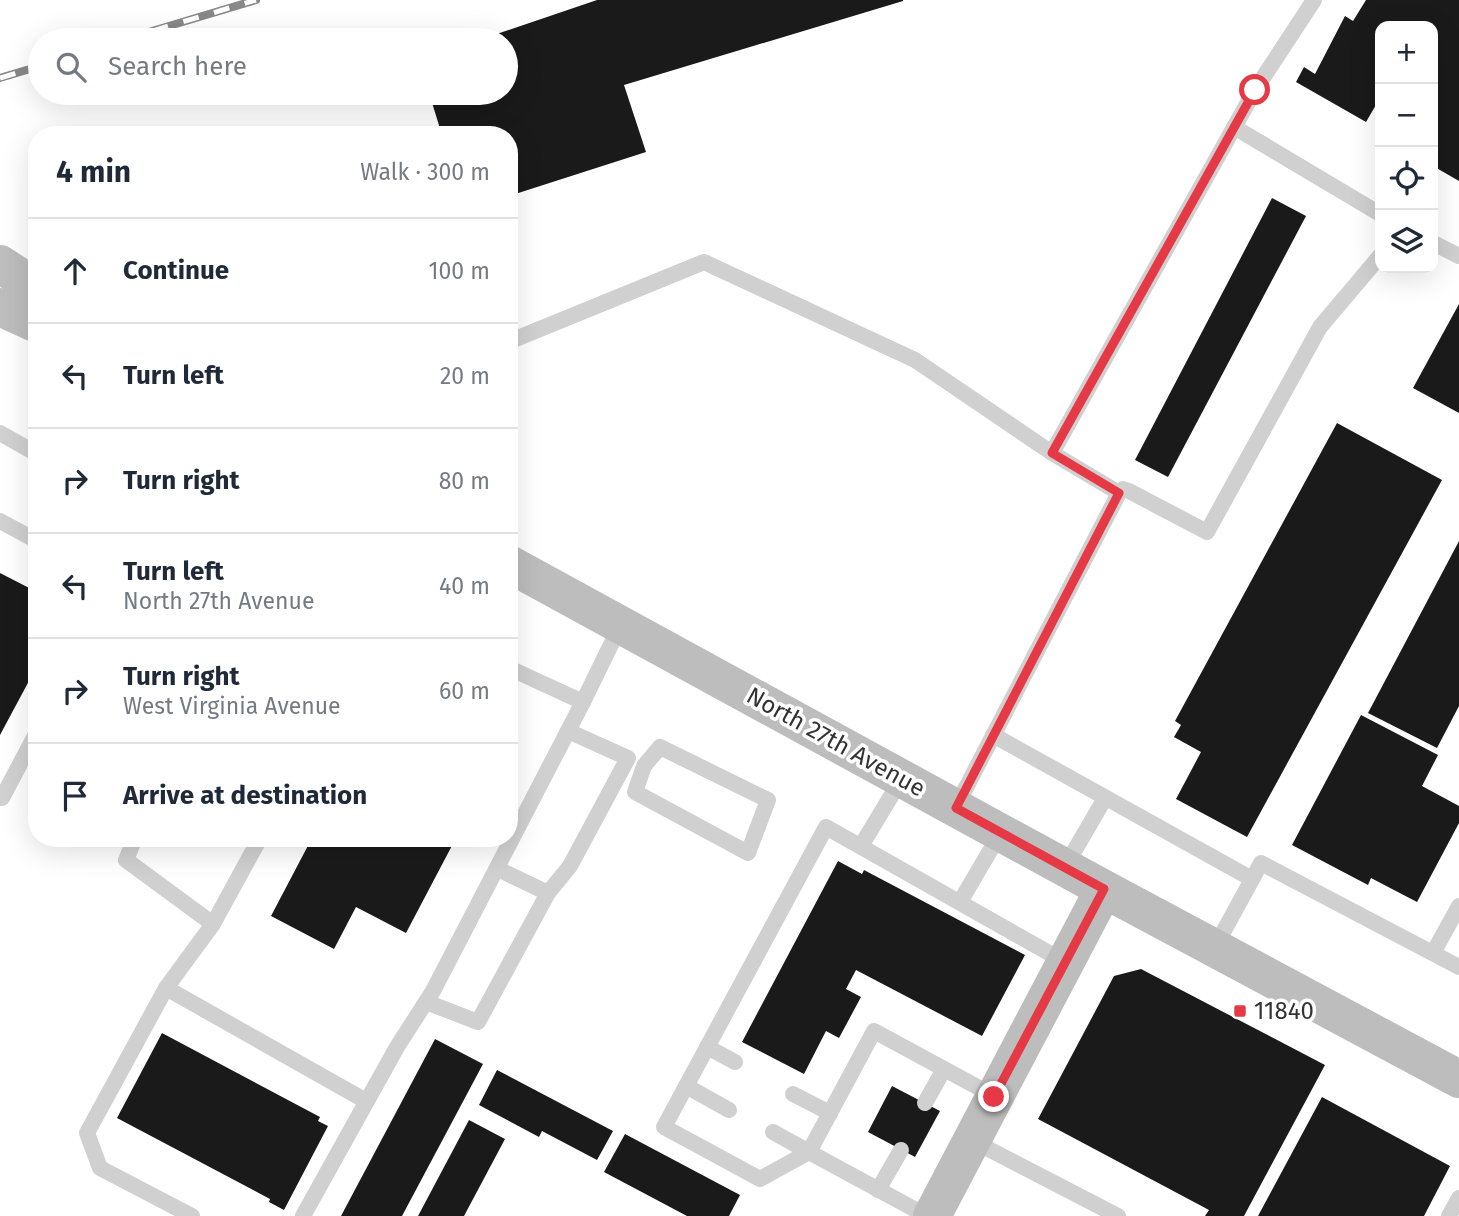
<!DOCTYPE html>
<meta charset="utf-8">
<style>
:root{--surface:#fff;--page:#f2f2f3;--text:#1f2937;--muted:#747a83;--line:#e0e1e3}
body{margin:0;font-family:"Fira Sans",sans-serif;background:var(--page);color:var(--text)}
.controls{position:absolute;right:21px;top:21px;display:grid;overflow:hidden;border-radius:14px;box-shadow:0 7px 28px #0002}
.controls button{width:63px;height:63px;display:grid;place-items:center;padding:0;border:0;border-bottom:2px solid var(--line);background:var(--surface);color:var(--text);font:35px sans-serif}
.stop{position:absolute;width:21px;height:21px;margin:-16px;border:5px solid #e63946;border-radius:50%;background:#fff}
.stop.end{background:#e63946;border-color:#fff;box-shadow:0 2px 7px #0008}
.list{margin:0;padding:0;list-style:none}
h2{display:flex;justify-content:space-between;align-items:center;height:91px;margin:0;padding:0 28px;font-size:30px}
h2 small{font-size:23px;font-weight:400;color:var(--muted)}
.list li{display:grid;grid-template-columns:46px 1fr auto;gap:21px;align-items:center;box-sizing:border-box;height:105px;padding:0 28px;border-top:2px solid var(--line)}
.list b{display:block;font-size:26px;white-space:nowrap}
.list p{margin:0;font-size:23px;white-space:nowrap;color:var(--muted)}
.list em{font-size:23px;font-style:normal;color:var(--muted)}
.icon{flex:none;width:38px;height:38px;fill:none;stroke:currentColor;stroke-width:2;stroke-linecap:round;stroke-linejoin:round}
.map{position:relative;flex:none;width:1459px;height:1216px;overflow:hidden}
.search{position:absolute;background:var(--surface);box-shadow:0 7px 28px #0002;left:28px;top:28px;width:490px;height:77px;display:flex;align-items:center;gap:18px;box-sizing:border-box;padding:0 24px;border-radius:38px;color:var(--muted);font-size:26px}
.panel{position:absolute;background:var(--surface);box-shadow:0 7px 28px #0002;left:28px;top:126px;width:490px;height:721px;border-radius:28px}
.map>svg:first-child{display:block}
</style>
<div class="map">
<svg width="1459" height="1216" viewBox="0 0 1459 1216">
<rect width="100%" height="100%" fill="#fff"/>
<!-- building -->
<g fill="#1a1a1a">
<path d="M597,0H903V1L624,85L646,152L509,196V135H442L429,93H506V40H479Z"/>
<path d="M1366,0H1459V181L1433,166V26H1380V98L1366,122L1296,82L1304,67L1315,74L1345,16L1353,21Z"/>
<path d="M1272,198L1306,216L1168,477L1135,460Z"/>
<path d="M1459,304V413L1413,388Z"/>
<path d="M1337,423L1442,480L1247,837L1176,799L1201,752L1174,737L1181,725L1175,721Z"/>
<path d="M1459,541V706L1437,748L1368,713Z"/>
<path d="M0,573L37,592V666L0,735Z"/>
<path d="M1361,715L1438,755L1422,786L1459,806V823L1417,902L1371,878L1368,885L1292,845Z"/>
<path d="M312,838H456L406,933L356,907L334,949L271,916Z"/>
<path d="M838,861L862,874L864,870L1025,955L982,1036L856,970L846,989L861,997L839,1038L826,1031L804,1074L742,1042Z"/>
<path d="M1141,969L1325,1065L1244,1216H1205L1209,1210L1038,1119L1114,976Z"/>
<path d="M162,1033L320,1117L318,1121L328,1126L284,1210L269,1202L270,1199L117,1118Z"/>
<path d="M435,1039L483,1064L402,1216H341Z"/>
<path d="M497,1070L613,1131L597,1160L542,1131L539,1137L479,1105Z"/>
<path d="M892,1086L940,1111L915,1157L868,1132Z"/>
<path d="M1322,1097L1450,1166L1424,1216H1258Z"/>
<path d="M469,1120L505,1139L464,1216H418Z"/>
<path d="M625,1134L740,1195L729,1216H687L604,1172Z"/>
</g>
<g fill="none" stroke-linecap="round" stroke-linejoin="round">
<!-- lane -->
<g stroke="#d0d0d0" stroke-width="16">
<path d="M1234,127L1380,214"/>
<path d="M1433,243L1459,256"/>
<path d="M509,338L513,340L704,262L915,360L1052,453"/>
<path d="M0,433L37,454"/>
<path d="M1119,493L1052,453L1255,90L1314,0"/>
<path d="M0,521L37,541"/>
<path d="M583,702L621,624"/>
<path d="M993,735L1252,879"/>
<path d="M660,747L768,800L748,853L635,792L644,766Z"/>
<path d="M0,797L2,798L37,732"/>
<path d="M956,807L1119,493L1123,489L1129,491L1207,532L1320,327L1380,256"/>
<path d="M135,838L126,860L213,924"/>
<path d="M861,846L902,778"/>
<path d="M1065,867L1105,798"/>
<path d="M548,893L570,866L628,758L568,731"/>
<path d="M960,902L1001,832"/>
<path d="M1215,947L1261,863L1459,967"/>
<path d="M1433,953L1459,906"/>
<path d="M166,988L213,924L260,838"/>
<path d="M426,1002L478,1022L548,893L498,869"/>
<path d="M707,1047L735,1062"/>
<path d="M686,1086L729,1110"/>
<path d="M793,1094L830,1113"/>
<path d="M925,1103L944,1069"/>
<path d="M773,1132L809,1152"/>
<path d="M971,1140L1118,1216"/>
<path d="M809,1152L760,1179L664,1127L826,827L1065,962"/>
<path d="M878,1190L901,1150"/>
<path d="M192,1216L100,1168L87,1133L166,988L366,1101"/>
<path d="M303,1216L397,1047L433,991L583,702L509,668"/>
<path d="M927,1216L809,1152L874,1031L994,1096"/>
<path d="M1449,1216L1459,1198"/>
</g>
<!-- secondary -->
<g stroke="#bdbdbd" stroke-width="38">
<path d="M0,264L37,288"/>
<path d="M0,307L37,324"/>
<path d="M509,564L1104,889L1459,1079"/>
<path d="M932,1216L1104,889"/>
</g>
<!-- rail casing -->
<g stroke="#888" stroke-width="8">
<g id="rail">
<path d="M122,40L256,0"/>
<path d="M0,78L40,66"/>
</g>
</g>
<!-- rail -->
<use href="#rail" stroke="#fff" stroke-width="5" stroke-dasharray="16" stroke-linecap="butt"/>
</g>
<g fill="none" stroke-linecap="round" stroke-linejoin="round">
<!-- route -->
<path stroke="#e63946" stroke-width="9" d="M994,1097L1104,889L956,808L1119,493L1052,453L1255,90"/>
</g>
<!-- markers -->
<rect fill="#e63946" stroke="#fff" stroke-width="2.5" x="1233" y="1004" width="14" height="14" rx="3.5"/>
<g text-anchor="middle" stroke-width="7" stroke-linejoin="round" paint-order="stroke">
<!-- street labels -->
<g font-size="24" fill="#333" stroke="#fff">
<text transform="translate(836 742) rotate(29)" y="8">North 27th Avenue</text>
</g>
<!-- poi labels -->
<g font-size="24" fill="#333" stroke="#fff" text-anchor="start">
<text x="1254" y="1019">11840</text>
</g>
</g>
</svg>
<div class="controls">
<button>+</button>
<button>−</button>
<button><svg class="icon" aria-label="locate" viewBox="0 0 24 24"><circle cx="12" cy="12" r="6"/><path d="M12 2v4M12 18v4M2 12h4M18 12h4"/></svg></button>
<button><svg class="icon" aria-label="layers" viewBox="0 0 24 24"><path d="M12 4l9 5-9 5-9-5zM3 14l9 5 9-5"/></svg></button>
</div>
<div class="stop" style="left:1255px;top:90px"></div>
<div class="stop end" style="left:994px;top:1097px"></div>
<div class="search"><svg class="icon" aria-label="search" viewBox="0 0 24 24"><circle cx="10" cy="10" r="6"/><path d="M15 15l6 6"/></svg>Search here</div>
<section class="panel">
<h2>4 min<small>Walk · 300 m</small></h2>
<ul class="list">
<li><svg class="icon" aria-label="ahead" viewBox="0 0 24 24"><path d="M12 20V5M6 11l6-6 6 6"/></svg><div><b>Continue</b></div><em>100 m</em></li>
<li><svg class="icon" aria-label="left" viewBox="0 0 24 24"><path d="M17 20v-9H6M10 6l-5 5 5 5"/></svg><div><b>Turn left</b></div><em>20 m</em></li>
<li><svg class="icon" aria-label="right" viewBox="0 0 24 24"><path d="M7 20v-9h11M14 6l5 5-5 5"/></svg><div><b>Turn right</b></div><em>80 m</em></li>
<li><svg class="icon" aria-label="left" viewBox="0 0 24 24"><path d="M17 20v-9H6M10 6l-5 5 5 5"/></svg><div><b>Turn left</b><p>North 27th Avenue</p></div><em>40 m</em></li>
<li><svg class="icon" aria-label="right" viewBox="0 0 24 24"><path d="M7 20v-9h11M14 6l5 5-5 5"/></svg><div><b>Turn right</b><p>West Virginia Avenue</p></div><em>60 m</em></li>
<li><svg class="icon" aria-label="arrive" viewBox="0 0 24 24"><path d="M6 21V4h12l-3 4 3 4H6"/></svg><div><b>Arrive at destination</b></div></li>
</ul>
</section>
</div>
